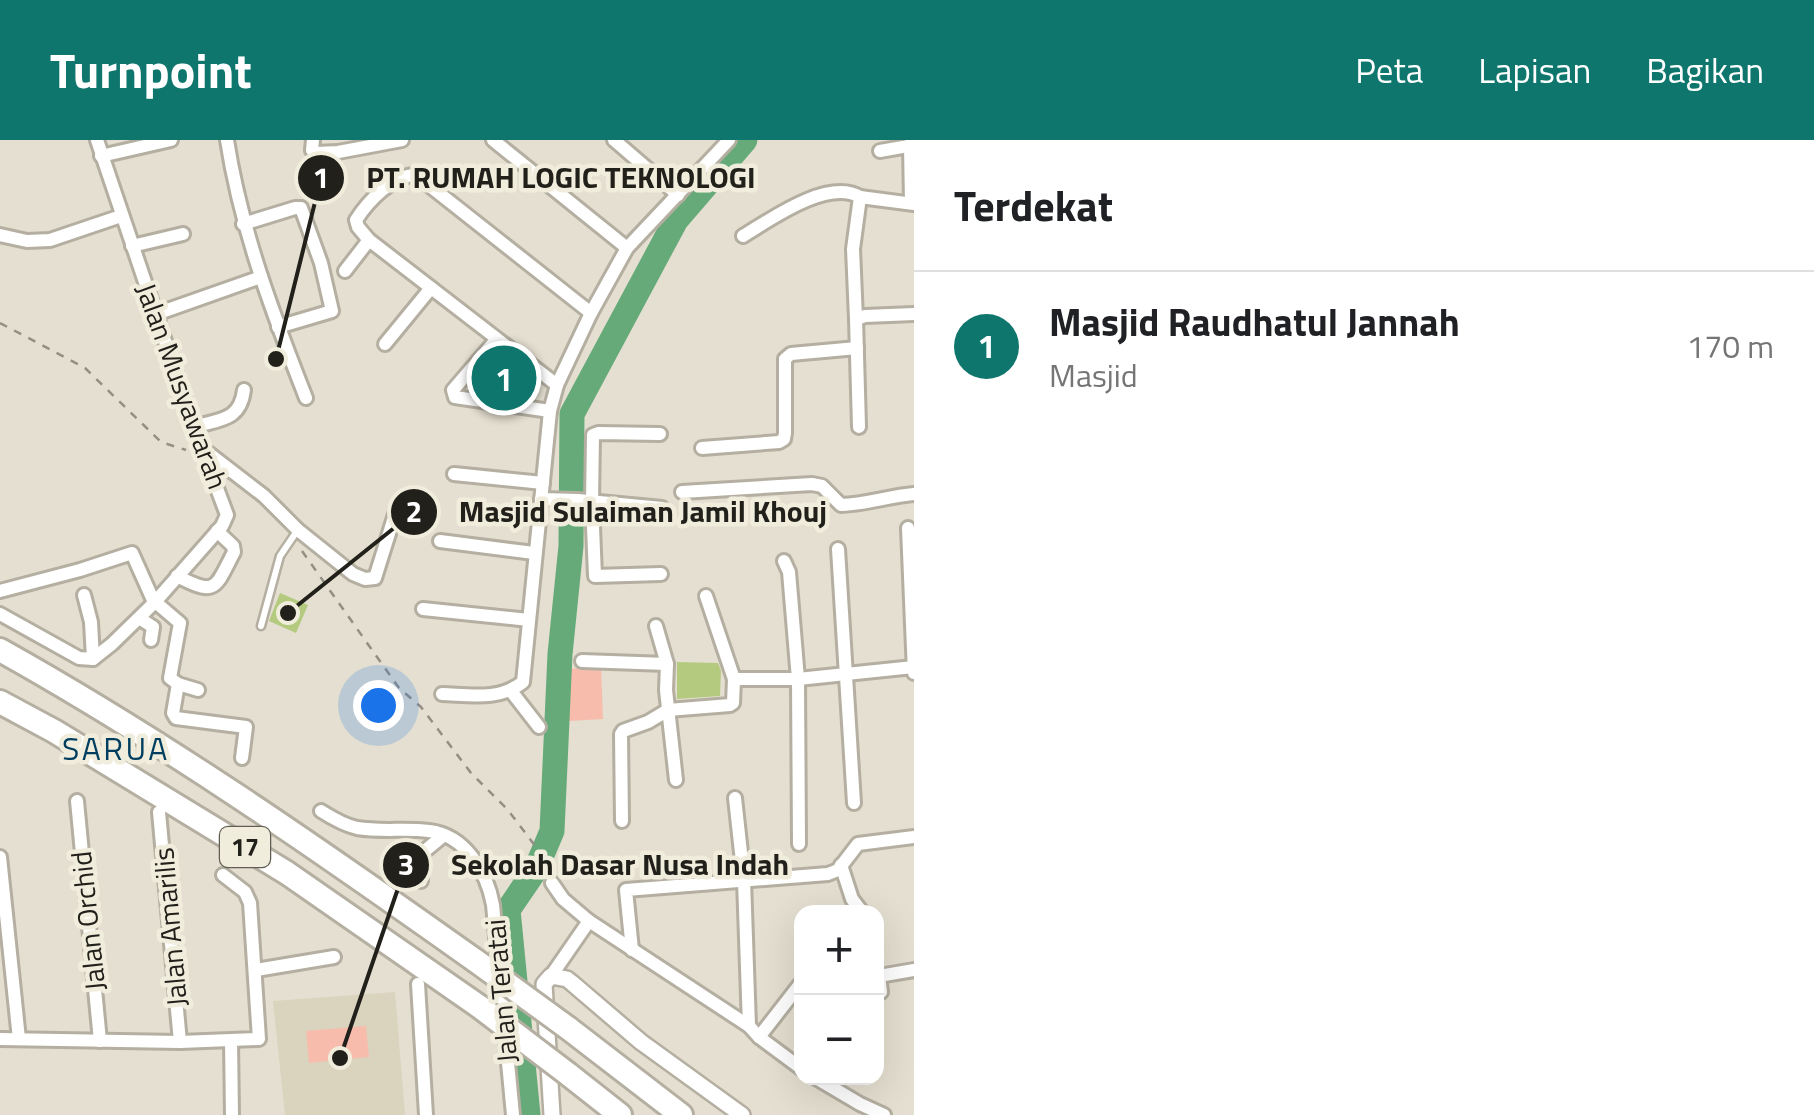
<!DOCTYPE html>
<html lang="id">
<meta charset="utf-8">
<style>
:root{--surface:#fff;--page:#f2f2f2;--text:#202124;--muted:#757577;--line:#e0e0e0;--accent:#0f766e}
body{margin:0;font-family:"Titillium Web",sans-serif;background:var(--page);color:var(--text)}
.controls{position:absolute;right:30px;bottom:30px;display:grid;overflow:hidden;border-radius:20px;box-shadow:0 10px 40px #0002}
.controls button{width:90px;height:90px;display:grid;place-items:center;padding:0;border:0;border-bottom:2px solid var(--line);background:var(--surface);color:var(--text);font:50px sans-serif}
.you{position:absolute;left:378px;top:565px;width:35px;height:35px;margin:-25px;border:8px solid #fff;border-radius:50%;background:#1a73e8;box-shadow:0 0 0 15px #1a73e833}
.badge{display:grid;place-items:center;width:65px;height:65px;border-radius:50%;background:var(--accent);color:#fff;font-size:32px;font-weight:700}
.pin{position:absolute;translate:-50% -50%;border:5px solid #fff;box-shadow:0 2px 10px #0006}
.list{margin:0;padding:0;list-style:none}
h2{display:flex;justify-content:space-between;align-items:center;height:130px;margin:0;padding:0 40px;font-size:42px}
h2 small{font-size:32px;font-weight:400;color:var(--muted)}
.list li{display:grid;grid-template-columns:65px 1fr auto;gap:30px;align-items:center;box-sizing:border-box;height:150px;padding:0 40px;border-top:2px solid var(--line)}
.list b{display:block;font-size:38px;white-space:nowrap}
.list p{margin:0;font-size:32px;white-space:nowrap;color:var(--muted)}
.list em{font-size:32px;font-style:normal;color:var(--muted)}
.map{position:relative;flex:none;width:914px;height:975px;overflow:hidden}
header{display:flex;align-items:center;gap:60px;box-sizing:border-box;height:140px;padding:0 50px;background:var(--accent);color:#fff}
header strong{font-size:48px}
nav{display:flex;gap:55px;margin-inline-start:auto;font-size:35px}
main{display:flex}
aside{flex:1;background:var(--surface)}
.map>svg:first-child{display:block}
</style>
<header>
<strong>Turnpoint</strong>
<nav><a>Peta</a><a>Lapisan</a><a>Bagikan</a></nav>
</header>
<main>
<div class="map">
<svg width="914" height="975" viewBox="0 0 914 975">
<rect width="100%" height="100%" fill="#e4dfd0"/>
<!-- built -->
<path fill="#dad3be" d="M395,852L405,975H285L273,861Z"/>
<!-- green -->
<g fill="#f8bcad">
<path d="M601,527L603,579L569,581L566,529Z"/>
<path d="M366,886L369,917L309,923L306,891Z"/>
</g>
<g fill="none" stroke-linecap="round" stroke-linejoin="round">
<!-- river -->
<path stroke="#65aa78" stroke-width="25" d="M528,975L508,770L536,729L552,691L560,514L571,406L572,274L676,80L745,0"/>
</g>
<!-- building -->
<g fill="#b4ca7f">
<path d="M494,217L527,235L516,256L506,254L480,240Z"/>
<path d="M280,453L308,465L296,493L269,481Z"/>
<path d="M677,522L718,523L721,531L720,556L677,559Z"/>
</g>
<g fill="none" stroke-linecap="round" stroke-linejoin="round">
<!-- service casing -->
<g stroke="#b4afa1" stroke-width="11">
<path id="service" d="M261,486L280,416L297,391"/>
</g>
<!-- minor casing -->
<g stroke="#b4afa1" stroke-width="18">
<g id="minor">
<path d="M227,0C241,90 273,174 306,258"/>
<path d="M313,0L312,10L316,13L338,12L402,0"/>
<path d="M493,0L627,108"/>
<path d="M614,0L678,55"/>
<path d="M910,5L911,63"/>
<path d="M880,11L914,5"/>
<path d="M101,16L171,0"/>
<path d="M860,57L914,64"/>
<path d="M243,84L295,68H301L321,123L332,171L278,187"/>
<path d="M0,95L27,101L50,100L121,76"/>
<path d="M743,96C771,79 828,38 860,57L853,109L856,179"/>
<path d="M132,106L183,94"/>
<path d="M345,131L369,100"/>
<path d="M156,174L261,137"/>
<path d="M496,200L453,250L455,257L550,271"/>
<path d="M385,204L431,148"/>
<path d="M557,245L369,100L358,87L356,80C368,61 393,35 416,35L591,173"/>
<path d="M194,287C220,279 240,281 244,250"/>
<path d="M859,287L856,179L865,176L914,174"/>
<path d="M660,294L598,293L593,295L592,362L595,436L661,434"/>
<path d="M702,308L779,302L784,299L785,293V219L791,214L857,208"/>
<path d="M203,309L264,356L298,390L353,434L365,439L375,438L397,368"/>
<path d="M454,334L543,343"/>
<path d="M682,352L812,344L822,346L841,365C867,364 889,356 914,354"/>
<path d="M541,359L578,360L662,368"/>
<path d="M908,388L914,533"/>
<path d="M440,401L534,413"/>
<path d="M838,409L854,663"/>
<path d="M784,421L789,432L798,539L799,704"/>
<path d="M177,436C217,457 215,448 234,412L233,406L217,391"/>
<path d="M0,451L80,430L132,413L153,460L180,483L170,538L178,544L198,550"/>
<path d="M84,455L91,482L93,519"/>
<path d="M706,456L734,539"/>
<path d="M423,469L529,480"/>
<path d="M0,474L79,518L93,519L112,504L155,462L222,386L227,375L194,287L97,0"/>
<path d="M139,478L153,487L151,500"/>
<path d="M656,486L667,524L666,550L676,640"/>
<path d="M582,521L667,524"/>
<path d="M178,544L173,573L176,578L246,587L242,618"/>
<path d="M511,551L539,587"/>
<path d="M442,554C470,555 499,561 523,542L550,271L557,245L591,173L627,108L729,0"/>
<path d="M735,658L744,740L749,886"/>
<path d="M77,661L100,901"/>
<path d="M321,671C332,678 344,685 357,688C381,692 406,688 429,691C465,695 487,732 493,765L513,975"/>
<path d="M159,672L180,902"/>
<path d="M622,681L621,594L623,591L648,582L668,570L730,565L733,563L734,539H798L914,527"/>
<path d="M0,717L19,899"/>
<path d="M841,725L852,759L862,772"/>
<path d="M421,741V714L444,695"/>
<path d="M552,743L563,759L589,781L749,886L759,897L802,929"/>
<path d="M632,810L626,750L828,734L838,730L858,704L914,697"/>
<path d="M256,830L334,817"/>
<path d="M551,836L589,781"/>
<path d="M418,844L426,975"/>
<path d="M881,852L879,836L914,830"/>
<path d="M759,897L801,843"/>
<path d="M0,899L180,902L259,899L250,763L245,752L223,735"/>
<path d="M231,901L232,975"/>
<path d="M816,938L860,964L884,975"/>
</g>
</g>
<!-- tertiary casing -->
<g stroke="#b4afa1" stroke-width="20">
<path id="tertiary" d="M552,975L544,844L551,836L567,839L572,843L641,902L742,975"/>
</g>
<!-- motorway casing -->
<g stroke="#b4afa1" stroke-width="28">
<g id="motorway">
<path d="M0,510C165,602 321,711 476,821"/>
<path d="M0,562L54,591L287,733L480,867"/>
<path d="M568,888L681,975"/>
<path d="M568,934L620,975"/>
</g>
</g>
<!-- path -->
<g stroke="#938f84" stroke-width="2.5" stroke-dasharray="8 8" stroke-linecap="butt">
<path d="M0,183L85,228L161,302L186,310"/>
<path d="M302,411L399,548L421,567L471,633L508,670L536,707L548,715L550,729"/>
</g>
<!-- service -->
<use href="#service" stroke="#fff" stroke-width="6"/>
<!-- minor -->
<use href="#minor" stroke="#fff" stroke-width="12"/>
<!-- tertiary -->
<use href="#tertiary" stroke="#fff" stroke-width="15"/>
<!-- motorway -->
<use href="#motorway" stroke="#fff" stroke-width="22"/>
<!-- motorway-bridge casing -->
<g stroke="#b4afa1" stroke-width="28" stroke-linecap="butt">
<g id="motorway-bridge">
<path d="M476,821L568,888"/>
<path d="M480,867L568,934"/>
</g>
</g>
<!-- motorway-bridge -->
<use href="#motorway-bridge" stroke="#fff" stroke-width="22"/>
</g>
<g text-anchor="middle" stroke-width="9" stroke-linejoin="round" paint-order="stroke">
<!-- shield labels -->
<rect fill="#f1eddd" stroke="#605e54" stroke-width="2.5" x="220" y="687" width="50" height="40" rx="8"/>
<g font-size="25" font-weight="bold" fill="#22201a">
<text x="245" y="716">17</text>
</g>
<!-- street labels -->
<g font-size="28" fill="#22201a" stroke="#f1eddd">
<text transform="translate(182 246) rotate(70)" y="10">Jalan Musyawarah</text>
<text transform="translate(88 781) rotate(-96)" y="10">Jalan Orchid</text>
<text transform="translate(170 787) rotate(-95)" y="10">Jalan Amarilis</text>
<text transform="translate(501 851) rotate(-95)" y="10">Jalan Teratai</text>
</g>
<!-- quarter labels -->
<g font-size="32" letter-spacing="2.5" fill="#003e5f" stroke="#f1eddd">
<text x="116" y="620">SARUA</text>
</g>
</g>
<!-- callouts -->
<path fill="none" stroke="#22201a" stroke-width="4" d="M276 219L321 38M288 473L414 372M340 918L406 725"/>
<g fill="#22201a" stroke="#f1eddd" stroke-width="4">
<circle cx="276" cy="219" r="10"/>
<circle cx="288" cy="473" r="10"/>
<circle cx="340" cy="918" r="10"/>
<circle cx="321" cy="38" r="25"/>
<circle cx="414" cy="372" r="25"/>
<circle cx="406" cy="725" r="25"/>
</g>
<g font-size="30" text-anchor="middle" font-weight="bold" fill="#fff">
<text x="321" y="48">1</text>
<text x="414" y="382">2</text>
<text x="406" y="735">3</text>
</g>
<g font-size="30" text-anchor="middle" font-weight="bold" fill="#22201a" stroke="#f1eddd" stroke-width="9" stroke-linejoin="round" paint-order="stroke">
<text x="561" y="48">PT. RUMAH LOGIC TEKNOLOGI</text>
<text x="643" y="382">Masjid Sulaiman Jamil Khouj</text>
<text x="620" y="735">Sekolah Dasar Nusa Indah</text>
</g>
</svg>
<div class="controls">
<button>+</button>
<button>−</button>
</div>
<div class="you"></div>
<div class="pin badge" style="left:504px;top:238px">1</div>
</div>
<aside>
<h2>Terdekat<small></small></h2>
<ul class="list">
<li><span class="badge">1</span><div><b>Masjid Raudhatul Jannah</b><p>Masjid</p></div><em>170 m</em></li>
</ul>
</aside>
</main>
